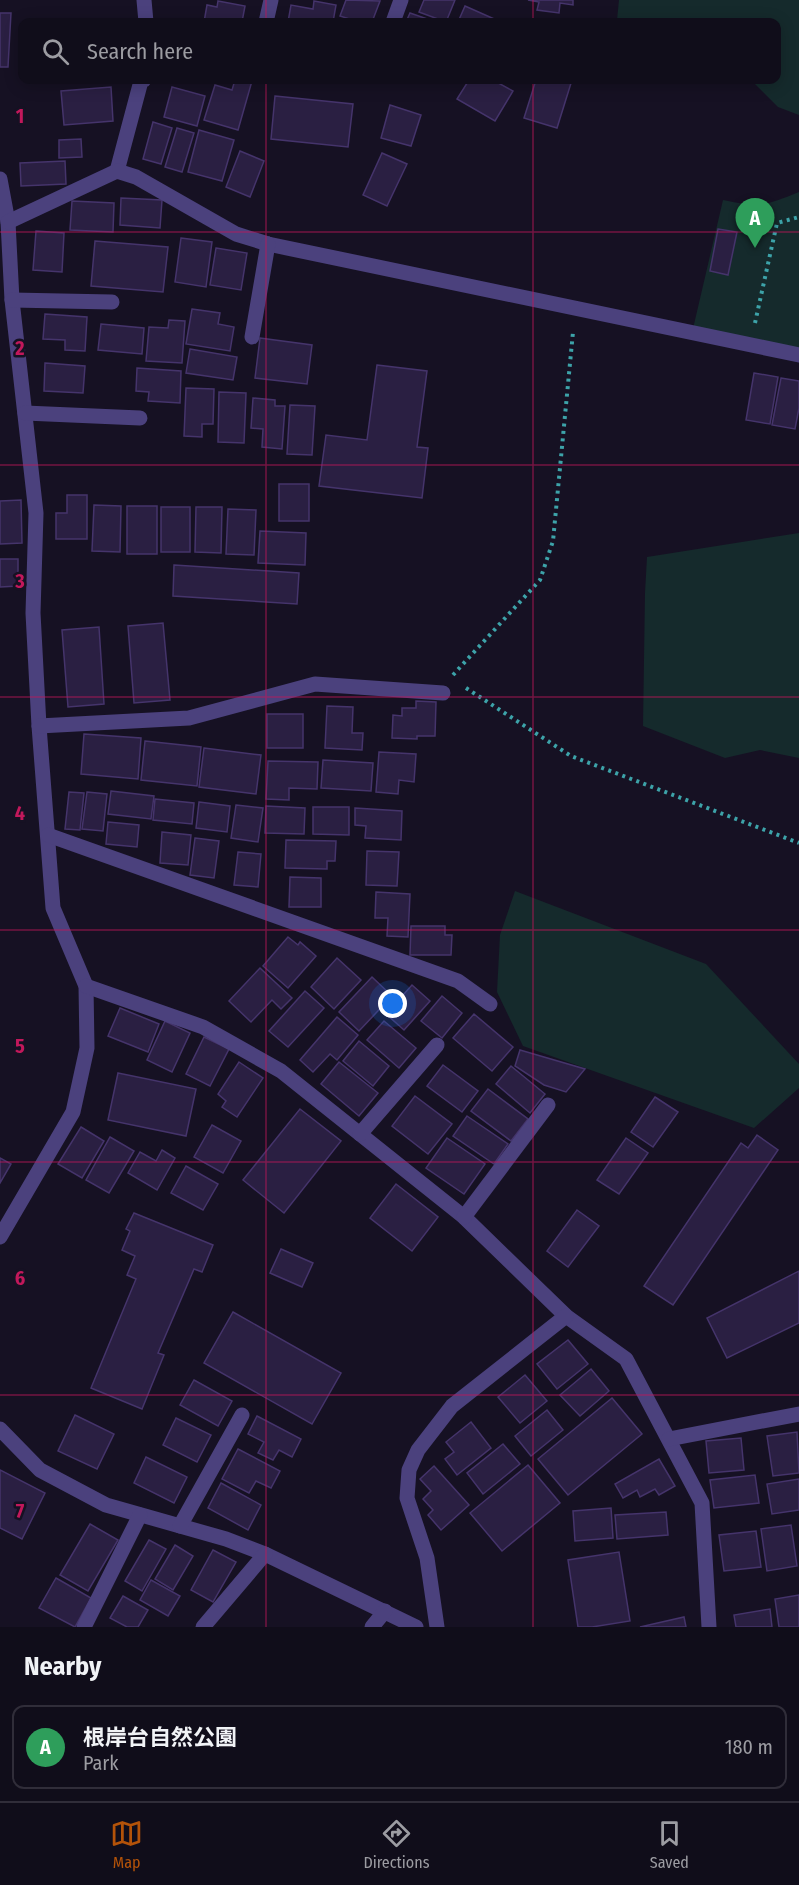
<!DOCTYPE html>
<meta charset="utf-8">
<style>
:root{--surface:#100d1a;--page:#191623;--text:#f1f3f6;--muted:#9c9ca2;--line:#302d39;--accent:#b45309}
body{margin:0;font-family:"Fira Sans Condensed","Noto Sans JP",sans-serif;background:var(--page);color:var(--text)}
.you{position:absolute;left:393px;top:1004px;width:21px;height:21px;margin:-15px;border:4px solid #fff;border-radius:50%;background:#1a73e8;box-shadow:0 0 0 9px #1a73e833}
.badge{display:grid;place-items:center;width:39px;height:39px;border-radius:50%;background:var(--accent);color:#fff;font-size:20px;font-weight:700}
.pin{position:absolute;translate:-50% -50px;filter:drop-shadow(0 2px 3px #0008)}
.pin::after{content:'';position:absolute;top:32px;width:21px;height:18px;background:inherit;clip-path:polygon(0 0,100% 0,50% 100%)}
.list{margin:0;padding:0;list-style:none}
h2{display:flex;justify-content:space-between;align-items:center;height:78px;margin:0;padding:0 24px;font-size:26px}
h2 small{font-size:20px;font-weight:400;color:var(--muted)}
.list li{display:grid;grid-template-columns:39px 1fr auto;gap:18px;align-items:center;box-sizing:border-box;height:84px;margin:0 12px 12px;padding:0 12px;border:2px solid var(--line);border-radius:12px}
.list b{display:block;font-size:22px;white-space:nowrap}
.list p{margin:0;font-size:20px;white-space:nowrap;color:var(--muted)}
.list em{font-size:20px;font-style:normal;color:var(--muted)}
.icon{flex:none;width:33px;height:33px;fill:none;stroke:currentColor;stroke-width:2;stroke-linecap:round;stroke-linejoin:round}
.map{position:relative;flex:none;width:799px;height:1627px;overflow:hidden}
.search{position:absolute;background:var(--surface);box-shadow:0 3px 15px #0003;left:18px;right:18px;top:18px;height:66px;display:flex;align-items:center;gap:15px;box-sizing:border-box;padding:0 21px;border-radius:12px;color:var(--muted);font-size:22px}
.sheet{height:174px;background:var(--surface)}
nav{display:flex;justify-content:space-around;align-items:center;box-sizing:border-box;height:84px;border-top:2px solid var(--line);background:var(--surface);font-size:16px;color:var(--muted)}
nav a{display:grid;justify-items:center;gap:3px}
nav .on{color:var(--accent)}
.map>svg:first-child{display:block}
</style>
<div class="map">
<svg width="799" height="1627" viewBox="0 0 799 1627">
<rect width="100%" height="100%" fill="#161123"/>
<!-- green -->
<g fill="#152a2c">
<path d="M619,0H799V115L778,107L751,80H776V22H626L617,20Z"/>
<path d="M799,192V355L692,333L723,200C760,208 764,206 799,192Z"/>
<path d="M799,533V758L760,750L725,758L643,726L645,593L647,557Z"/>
<path d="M515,891L706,964L799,1064V1088L754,1128L523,1046L497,992L500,935Z"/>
</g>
<!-- building -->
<g fill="#2a1f42" stroke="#45346b" stroke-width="1.5">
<path d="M346,0L380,1L372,22H359L340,16Z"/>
<path d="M424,0H455L446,22L419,12Z"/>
<path d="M528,0H573V5L560,3L559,13L537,10L539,2Z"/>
<path d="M218,1L245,6L242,22H204L207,5L217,7Z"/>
<path d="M314,1L336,5L333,22H288L291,5L313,9Z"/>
<path d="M465,6L501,22H458Z"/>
<path d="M0,13H11L8,67H0Z"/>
<path d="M410,13L436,22H406Z"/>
<path d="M235,80L252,81L238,130L204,120L215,85L232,90Z"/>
<path d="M469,80H493L513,91L495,121L457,99Z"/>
<path d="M536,80H572L557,128L524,118Z"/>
<path d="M111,87L113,121L64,125L61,91Z"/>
<path d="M172,87L205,96L197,126L164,117Z"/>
<path d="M275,96L353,104L348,147L271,139Z"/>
<path d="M390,105L421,115L411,146L381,138Z"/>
<path d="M153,122L172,128L161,164L143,159Z"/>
<path d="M177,128L194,133L182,172L165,167Z"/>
<path d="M199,130L234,140L222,181L188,172Z"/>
<path d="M81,139L82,157L59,158V140Z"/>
<path d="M240,151L264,161L250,197L226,187Z"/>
<path d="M382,153L407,164L387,206L363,195Z"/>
<path d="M65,161L66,184L21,186L20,163Z"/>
<path d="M121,198L162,200L160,228L120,225Z"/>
<path d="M72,201L114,203L113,232L70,230Z"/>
<path d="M718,229L737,232L728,275L710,271Z"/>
<path d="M36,231L64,233L62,272L33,270Z"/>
<path d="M181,238L212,242L206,287L175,282Z"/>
<path d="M95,241L168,247L163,292L91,286Z"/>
<path d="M216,248L247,253L241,290L210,285Z"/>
<path d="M192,309L220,313L218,324L234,327L230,351L186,344Z"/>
<path d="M45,314L87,317L85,351L65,350V340L43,339Z"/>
<path d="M169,320L185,321L182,363L146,361L149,327L168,328Z"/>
<path d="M101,324L144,328L142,354L98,350Z"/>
<path d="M260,338L312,345L307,384L255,378Z"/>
<path d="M190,349L237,357L233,380L186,373Z"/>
<path d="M45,363L85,366L83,393L44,391Z"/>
<path d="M377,365L427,371L417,447L428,448L422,498L319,486L326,435L367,440Z"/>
<path d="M137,368L181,371L180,403L148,401L149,392L136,391Z"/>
<path d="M754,373L778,377L770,424L746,420Z"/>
<path d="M781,378L799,381V408L795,429L772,425Z"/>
<path d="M186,388L214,389L213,424H202V437L184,436Z"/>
<path d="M219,392L246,393L244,443L218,442Z"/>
<path d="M253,398L275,400V406H285L282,449L262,447L263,429L251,428Z"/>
<path d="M290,405L315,406L312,455L287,454Z"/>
<rect x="279" y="484" width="30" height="37"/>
<path d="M67,495H87V539H56V513H67Z"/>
<path d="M21,500L22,543L0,544V501Z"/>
<path d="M94,505L121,506L120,552L92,551Z"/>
<rect x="127" y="506" width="30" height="48"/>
<rect x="161" y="507" width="29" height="45"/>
<path d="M196,507H222L221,553L195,552Z"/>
<path d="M228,509L256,510L254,555L226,554Z"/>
<path d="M260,531L306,533L305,565L258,563Z"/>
<path d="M0,559H18V586L0,587Z"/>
<path d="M174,565L299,573L297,604L173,596Z"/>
<path d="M163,623L170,700L134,703L128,626Z"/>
<path d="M99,627L104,704L68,707L62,630Z"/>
<path d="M416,701L436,702L435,736H417V739L392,738L393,715L402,716V708H416Z"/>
<path d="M327,706L353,707L352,733H363L362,750L325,748Z"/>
<rect x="267" y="714" width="36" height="34"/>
<path d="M84,734L141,738L138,779L81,774Z"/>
<path d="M145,741L201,747L197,786L141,780Z"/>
<path d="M204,748L261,755L256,794L199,787Z"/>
<path d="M379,752L416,754L414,782L399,780L398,794L376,792Z"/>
<path d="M323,760L373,763L371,791L321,788Z"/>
<path d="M268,761L318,762L317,789L289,788V800L266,799Z"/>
<path d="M111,791L154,796L151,819L108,814Z"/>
<path d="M69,792L84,793L80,830L65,829Z"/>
<path d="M87,792L107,794L103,831L82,829Z"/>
<path d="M155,799L194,803L192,824L153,820Z"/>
<path d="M199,802L230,806L227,832L196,828Z"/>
<path d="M236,805L263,808L258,842L231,838Z"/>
<path d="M266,806L305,808L304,834L265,833Z"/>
<path d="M313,807H349V835L313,834Z"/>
<path d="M355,808L402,811L401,840L365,838L366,826L355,825Z"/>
<path d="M108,822L139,825L137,847L106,844Z"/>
<path d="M162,832L191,835L188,865L160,863Z"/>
<path d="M195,838L219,841L214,878L190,875Z"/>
<path d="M286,840L336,841L335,861H327V869L285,868Z"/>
<path d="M367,851L399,852L397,886L366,885Z"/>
<path d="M238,852L261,854L258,887L234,885Z"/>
<path d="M290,877L321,878V907H289Z"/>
<path d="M376,892L410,894L408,937L387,936L388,918H375Z"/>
<path d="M411,926H445V935H452L451,955H410Z"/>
<path d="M288,937L298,945L300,942L316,956L288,988L263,966Z"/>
<path d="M337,958L361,980L334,1009L311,987Z"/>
<path d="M260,968L292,998L281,1009L272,1000L251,1022L229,1001Z"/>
<path d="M372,977L392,996L359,1031L339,1012Z"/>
<path d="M412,985L430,1001L404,1030L386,1014Z"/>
<path d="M305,991L324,1008L288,1047L269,1031Z"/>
<path d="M442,996L462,1013L442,1038L421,1021Z"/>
<path d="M120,1008L159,1024L148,1052L108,1036Z"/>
<path d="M474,1014L513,1047L492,1071L453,1038Z"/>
<path d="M337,1017L358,1035L337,1060L330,1054L313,1072L300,1060Z"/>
<path d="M165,1021L190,1033L172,1072L147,1060Z"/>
<path d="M384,1021L416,1048L399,1068L367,1040Z"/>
<path d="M204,1037L229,1049L210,1086L186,1074Z"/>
<path d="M359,1041L389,1066L373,1086L343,1061Z"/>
<path d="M520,1050L585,1069L566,1092L544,1085L515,1066Z"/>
<path d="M239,1062L263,1078L237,1117L222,1107L226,1101L218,1094Z"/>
<path d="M339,1062L378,1093L359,1116L321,1084Z"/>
<path d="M443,1065L478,1091L462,1112L427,1086Z"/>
<path d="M511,1066L545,1094L530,1113L496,1084Z"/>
<path d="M118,1073L196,1089L186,1136L108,1120Z"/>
<path d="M488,1089L528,1119L511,1141L471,1111Z"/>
<path d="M415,1096L452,1124L428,1154L392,1126Z"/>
<path d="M655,1097L678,1112L653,1147L631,1132Z"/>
<path d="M300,1109L341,1141L284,1213L243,1180Z"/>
<path d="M467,1116L508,1144L494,1164L453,1136Z"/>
<path d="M212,1125L241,1141L223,1173L194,1157Z"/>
<path d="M81,1127L104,1141L82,1178L58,1164Z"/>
<path d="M757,1135L778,1150L673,1305L644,1286L741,1143L748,1148Z"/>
<path d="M110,1137L134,1151L109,1193L86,1180Z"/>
<path d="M447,1138L485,1164L464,1194L426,1168Z"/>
<path d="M626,1138L648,1153L619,1194L597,1180Z"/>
<path d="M162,1150L175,1158L157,1190L128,1173L140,1152L156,1161Z"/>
<path d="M0,1158L11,1164L0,1183Z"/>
<path d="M186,1166L218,1184L203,1210L171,1193Z"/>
<path d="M396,1184L438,1217L412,1251L370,1218Z"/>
<path d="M577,1210L599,1226L568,1267L547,1251Z"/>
<path d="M134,1213L213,1245L202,1272L194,1269L158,1353L164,1355L142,1409L91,1388L136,1279L127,1275L135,1256L122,1250L130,1231L126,1229Z"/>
<path d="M281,1249L313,1263L302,1287L270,1273Z"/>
<path d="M799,1271V1323L727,1358L707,1318Z"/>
<path d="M233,1312L341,1373L312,1424L204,1363Z"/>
<path d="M568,1340L588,1364L557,1389L537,1364Z"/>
<path d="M591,1369L609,1391L580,1416L560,1395Z"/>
<path d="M525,1375L547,1401L520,1423L498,1397Z"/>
<path d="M194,1380L232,1401L218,1426L180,1405Z"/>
<path d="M612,1398L642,1434L568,1495L538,1459Z"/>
<path d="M547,1410L563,1430L531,1456L515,1436Z"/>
<path d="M75,1415L114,1434L97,1469L58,1451Z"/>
<path d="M257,1416L301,1439L292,1457L279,1450L273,1460L258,1453L264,1442L248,1434Z"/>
<path d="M176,1418L211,1435L197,1462L163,1445Z"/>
<path d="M471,1422L491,1448L457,1475L445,1459L454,1452L446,1442Z"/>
<path d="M797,1432L799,1473L773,1476L767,1436Z"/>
<path d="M741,1438L744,1470L709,1473L706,1441Z"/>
<path d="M503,1444L520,1464L483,1494L467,1473Z"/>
<path d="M238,1449L280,1471L271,1488L256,1481L249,1493L222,1479Z"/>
<path d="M146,1457L187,1477L174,1503L134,1483Z"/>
<path d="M659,1459L675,1486L659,1495L655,1489L640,1497L637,1490L623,1498L615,1484Z"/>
<path d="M528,1465L560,1503L502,1551L470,1513Z"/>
<path d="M434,1466L469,1505L441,1530L428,1515L433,1510L423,1499L431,1491L420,1479Z"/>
<path d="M0,1470L45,1493L22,1539L0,1528Z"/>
<path d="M755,1475L759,1503L714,1508L710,1480Z"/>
<path d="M799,1479V1510L772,1514L767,1484Z"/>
<path d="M221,1483L261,1505L248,1530L208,1508Z"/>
<path d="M611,1508L613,1538L575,1541L573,1511Z"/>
<path d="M666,1512L668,1535L617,1539L615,1515Z"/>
<path d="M90,1524L118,1540L88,1591L60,1575Z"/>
<path d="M791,1525L797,1566L767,1571L761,1529Z"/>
<path d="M756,1531L761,1567L724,1571L719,1535Z"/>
<path d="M149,1540L166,1549L142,1591L125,1581Z"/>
<path d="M175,1545L193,1556L173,1590L155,1579Z"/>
<path d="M213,1550L236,1562L213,1602L191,1590Z"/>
<path d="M619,1552L630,1621L592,1627H578L568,1560Z"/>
<path d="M56,1578L91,1598L75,1627L39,1608Z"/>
<path d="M151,1580L180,1596L168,1616L140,1600Z"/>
<path d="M799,1595V1627H779L775,1599Z"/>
<path d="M123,1596L148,1610L138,1627H127L110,1618Z"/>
<path d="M770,1609L772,1627H736L734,1615Z"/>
<path d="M684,1617L686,1627H640Z"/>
</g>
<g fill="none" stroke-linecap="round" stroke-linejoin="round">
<!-- path -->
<g stroke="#3da3a9" stroke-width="4" stroke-dasharray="3 4.5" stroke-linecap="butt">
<path d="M755,323L777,223L799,217"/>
<path d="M453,675L540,580L553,541L573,332"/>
<path d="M466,688L571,756L799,843"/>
</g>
<!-- minor -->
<g stroke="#4b417d" stroke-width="15">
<path d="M144,0L146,22"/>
<path d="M266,22L271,0"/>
<path d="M393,22L401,0"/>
<path d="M117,171L141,81L144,80"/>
<path d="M0,179L8,222L12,300L36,513L33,613L39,726L53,908L86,986L87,1048L73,1112L0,1237"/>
<path d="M8,222L117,171L136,177L236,234L268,244L799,355"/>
<path d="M12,300L112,302"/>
<path d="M252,337L268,244"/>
<path d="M25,413L140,418"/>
<path d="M39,726L189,718L315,684L443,693"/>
<path d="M48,835L458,981L490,1004"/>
<path d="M86,986L203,1027L281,1071L464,1217L566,1316L626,1359L702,1503L709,1627"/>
<path d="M360,1134L437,1045"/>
<path d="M464,1217L548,1105"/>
<path d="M0,1429L40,1470L106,1505L226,1539L265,1554L416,1627"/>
<path d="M669,1439L799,1414"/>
<path d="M180,1526L242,1415"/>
<path d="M84,1627L140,1515"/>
<path d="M203,1627L265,1554"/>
<path d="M372,1627L385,1611"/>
<path d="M437,1627L427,1558L407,1498L409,1470L418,1450L452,1406L566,1316"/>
</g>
</g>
<!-- grid -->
<path fill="none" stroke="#c2185b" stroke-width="1.5" stroke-opacity="0.55" d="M266,0V22M533,0V22M266,80V1627M533,80V1627M0,232H799M0,465H799M0,697H799M0,930H799M0,1162H799M0,1395H799"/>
<g font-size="20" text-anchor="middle" font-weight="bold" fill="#c2185b" stroke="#161123" stroke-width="5" stroke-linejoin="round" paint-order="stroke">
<text x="20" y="123">1</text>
<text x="20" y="355">2</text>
<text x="20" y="588">3</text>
<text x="20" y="820">4</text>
<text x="20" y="1053">5</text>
<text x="20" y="1285">6</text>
<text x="20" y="1518">7</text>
</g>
</svg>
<div class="you"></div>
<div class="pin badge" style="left:755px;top:248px;background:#2e9e5b">A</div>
<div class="search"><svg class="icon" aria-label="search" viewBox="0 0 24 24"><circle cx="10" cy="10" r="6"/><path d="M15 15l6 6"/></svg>Search here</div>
</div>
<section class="sheet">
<h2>Nearby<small></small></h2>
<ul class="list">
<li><span class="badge" style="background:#2e9e5b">A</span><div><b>根岸台自然公園</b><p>Park</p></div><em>180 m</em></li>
</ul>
</section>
<nav>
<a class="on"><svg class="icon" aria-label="map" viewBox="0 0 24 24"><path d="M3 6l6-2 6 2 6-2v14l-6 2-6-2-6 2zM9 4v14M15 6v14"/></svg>Map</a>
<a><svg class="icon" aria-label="directions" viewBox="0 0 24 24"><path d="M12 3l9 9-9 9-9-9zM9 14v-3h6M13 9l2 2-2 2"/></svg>Directions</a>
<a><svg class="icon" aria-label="saved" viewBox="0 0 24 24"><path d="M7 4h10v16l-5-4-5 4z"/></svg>Saved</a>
</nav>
